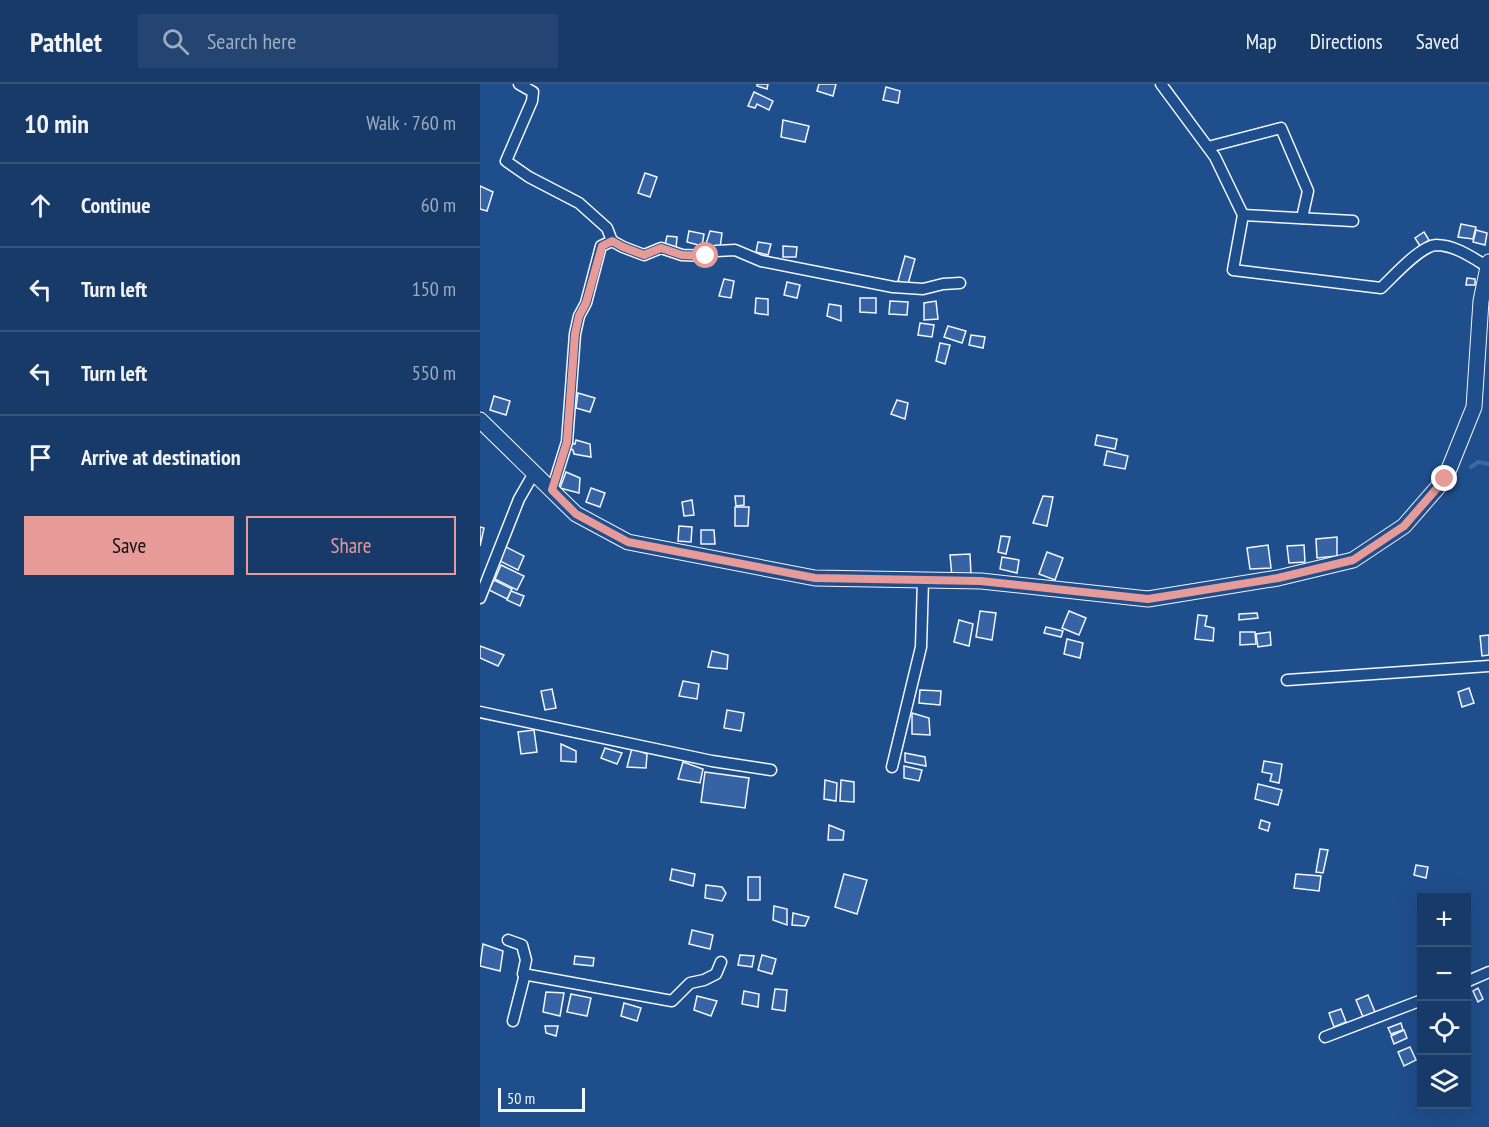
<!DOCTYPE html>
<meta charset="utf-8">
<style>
:root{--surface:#173a69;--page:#244571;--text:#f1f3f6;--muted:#9eadc0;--line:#36547d;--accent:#e69b98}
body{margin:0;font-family:"PT Sans Narrow",sans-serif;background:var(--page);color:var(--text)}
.controls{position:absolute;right:18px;bottom:18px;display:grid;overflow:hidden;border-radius:0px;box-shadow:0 6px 24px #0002}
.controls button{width:54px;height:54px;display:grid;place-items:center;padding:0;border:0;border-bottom:2px solid var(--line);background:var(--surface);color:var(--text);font:30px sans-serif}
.scale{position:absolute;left:18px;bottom:15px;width:87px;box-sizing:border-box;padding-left:6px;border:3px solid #f2f6ff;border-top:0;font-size:16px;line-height:21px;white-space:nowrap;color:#f2f6ff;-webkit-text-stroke:4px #1f4e8c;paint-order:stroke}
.stop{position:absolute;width:18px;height:18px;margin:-14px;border:4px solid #e69b98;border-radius:50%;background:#fff}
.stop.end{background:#e69b98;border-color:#fff;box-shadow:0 2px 6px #0008}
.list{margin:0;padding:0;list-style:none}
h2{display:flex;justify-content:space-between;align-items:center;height:78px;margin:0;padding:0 24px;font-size:26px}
h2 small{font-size:20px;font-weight:400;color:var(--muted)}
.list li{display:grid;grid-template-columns:39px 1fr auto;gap:18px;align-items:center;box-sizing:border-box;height:84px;padding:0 24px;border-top:2px solid var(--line)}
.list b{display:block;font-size:22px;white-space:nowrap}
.list em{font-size:20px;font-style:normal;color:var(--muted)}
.actions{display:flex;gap:12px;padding:18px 24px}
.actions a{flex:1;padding:14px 0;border:2px solid var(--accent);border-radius:0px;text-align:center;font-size:21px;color:var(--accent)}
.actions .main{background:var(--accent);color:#111}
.icon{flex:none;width:33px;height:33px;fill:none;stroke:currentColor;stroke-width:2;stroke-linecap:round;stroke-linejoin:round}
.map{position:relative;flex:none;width:1009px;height:1043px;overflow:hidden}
header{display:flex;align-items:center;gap:36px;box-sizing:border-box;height:84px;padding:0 30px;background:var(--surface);border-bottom:2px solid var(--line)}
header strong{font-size:28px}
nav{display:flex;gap:33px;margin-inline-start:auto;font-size:21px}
.search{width:420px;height:54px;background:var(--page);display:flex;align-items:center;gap:15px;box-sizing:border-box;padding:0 21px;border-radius:0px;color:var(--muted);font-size:22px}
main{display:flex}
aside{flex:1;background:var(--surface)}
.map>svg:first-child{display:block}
</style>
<header>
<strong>Pathlet</strong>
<div class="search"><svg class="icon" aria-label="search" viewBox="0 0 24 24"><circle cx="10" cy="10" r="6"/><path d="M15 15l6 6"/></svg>Search here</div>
<nav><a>Map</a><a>Directions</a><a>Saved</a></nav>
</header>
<main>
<aside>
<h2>10 min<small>Walk · 760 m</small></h2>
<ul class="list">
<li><svg class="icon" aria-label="ahead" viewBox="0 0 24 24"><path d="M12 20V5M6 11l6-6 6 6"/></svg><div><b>Continue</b></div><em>60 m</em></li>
<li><svg class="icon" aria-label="left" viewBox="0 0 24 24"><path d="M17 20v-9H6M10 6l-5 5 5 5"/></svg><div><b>Turn left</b></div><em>150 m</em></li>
<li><svg class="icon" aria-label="left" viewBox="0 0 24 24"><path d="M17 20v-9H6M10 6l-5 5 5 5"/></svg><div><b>Turn left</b></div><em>550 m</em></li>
<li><svg class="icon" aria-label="arrive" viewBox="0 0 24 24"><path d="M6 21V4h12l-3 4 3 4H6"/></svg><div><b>Arrive at destination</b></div></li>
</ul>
<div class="actions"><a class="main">Save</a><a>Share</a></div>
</aside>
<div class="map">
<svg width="1009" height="1043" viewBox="0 0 1009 1043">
<rect width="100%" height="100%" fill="#1f4e8c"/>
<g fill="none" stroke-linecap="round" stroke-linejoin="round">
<!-- stream -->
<path stroke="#3b69a3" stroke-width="4" d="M991,383L998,378L1009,380"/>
</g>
<!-- building -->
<g fill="#3563a3" stroke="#f2f6ff" stroke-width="1.5">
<path d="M277,0H288L287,5L277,2Z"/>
<path d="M339,0H356L353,12L337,7Z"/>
<path d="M406,3L420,7L418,19L403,16Z"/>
<path d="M274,8L293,17L289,26L277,20L275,24L268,22Z"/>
<path d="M303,36L329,42L325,58L301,53Z"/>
<path d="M165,89L177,93L170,113L158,109Z"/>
<path d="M0,102L13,108L7,127L0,125Z"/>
<path d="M981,140L996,143L993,155L978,153Z"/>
<path d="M996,146L1007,149L1005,161L993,158Z"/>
<path d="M209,147L224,150L222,162L207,158Z"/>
<path d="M230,147L242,149L240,164L225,163Z"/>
<path d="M944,148L949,156L940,162L935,154Z"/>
<path d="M187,152L197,153L196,164L185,161Z"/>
<path d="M278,158L291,160L288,171L276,168Z"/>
<path d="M303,162L317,163L316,173H303Z"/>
<path d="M425,172L435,175L428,200L418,197Z"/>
<path d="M987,194L995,195V201H986Z"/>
<path d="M244,195L254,197L251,214L239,212Z"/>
<path d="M307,198L320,201L317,214L304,211Z"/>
<path d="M276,214L288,215V231L275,229Z"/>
<path d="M380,214H396V229L380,228Z"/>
<path d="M410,217L428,218L427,231L409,230Z"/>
<path d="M456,217L458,235L444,236V219Z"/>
<path d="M349,220L361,222V237L347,232Z"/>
<path d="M440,239L454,241L452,253L438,251Z"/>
<path d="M468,242L486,247L482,259L464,253Z"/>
<path d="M491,251L505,253L503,264L489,261Z"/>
<path d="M460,259L470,261L465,280L456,277Z"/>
<path d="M98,309L115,314L110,328L96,324Z"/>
<path d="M14,312L30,317L26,331L10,326Z"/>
<path d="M417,316L428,319L425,335L411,330Z"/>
<path d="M617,351L637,355L635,365L615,361Z"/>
<path d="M96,356L110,360L111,373L94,370L93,366L91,365V359L95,360Z"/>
<path d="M627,367L648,372L645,385L624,381Z"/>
<path d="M86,388L100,394L99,409L80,404Z"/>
<path d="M111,404L125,409L120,423L106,418Z"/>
<path d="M255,412H264V421L256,422Z"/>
<path d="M563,412L573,413L567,442L553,439Z"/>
<path d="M212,416L214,431L204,432L202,418Z"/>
<path d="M255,423H269L268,442H255Z"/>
<path d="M199,442L212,443L211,458L198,457Z"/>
<path d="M0,443L4,444L0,462Z"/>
<path d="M221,446H234L235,460H221Z"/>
<path d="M521,452L530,453L526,470L518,468Z"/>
<path d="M857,453V472L837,474L836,455Z"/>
<path d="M788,461L791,484L770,485L767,464Z"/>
<path d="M824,461L825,478L809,479L807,462Z"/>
<path d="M24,462L44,472L38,486L18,476Z"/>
<path d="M567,468L583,474L575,496L559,490Z"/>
<path d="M490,470L491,491L472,493L470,471Z"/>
<path d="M522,473L539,476L537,489L520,485Z"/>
<path d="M21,481L44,492L37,506L15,495Z"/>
<path d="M14,496L32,505L27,515L9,506Z"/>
<path d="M31,507L44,512L40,522L27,516Z"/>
<path d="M500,527L516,529L512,556L496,553Z"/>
<path d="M589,527L606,534L599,551L582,544Z"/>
<path d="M777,529L778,534L759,536V530Z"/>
<path d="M718,531L727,532L725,542L734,544L733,557L715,555Z"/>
<path d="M479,536L493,540L489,562L474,558Z"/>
<path d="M566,543L583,547L581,553L564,549Z"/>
<path d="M760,548H775L776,560L760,561Z"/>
<path d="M790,548L791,561L778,563L776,550Z"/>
<path d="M1009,551V571L1002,572L1000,552Z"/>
<path d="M587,555L603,559L600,574L584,570Z"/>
<path d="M0,562L24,571L18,582L0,574Z"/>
<path d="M232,567L248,571L247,585L228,583Z"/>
<path d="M203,597L219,600L217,615L199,612Z"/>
<path d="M989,604L994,619L982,623L978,608Z"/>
<path d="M72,605L76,624L65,626L61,607Z"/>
<path d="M440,606L461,607L460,621L439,619Z"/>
<path d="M247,626L264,629L261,647L244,644Z"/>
<path d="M432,629L449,634L450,651L432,650Z"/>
<path d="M54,646L57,668L41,670L38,648Z"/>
<path d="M81,660L96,667V678L81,677Z"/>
<path d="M125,664L142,669L137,680L121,674Z"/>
<path d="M152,664L167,670L166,684L147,683Z"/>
<path d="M425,669L445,673L446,682L425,678Z"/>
<path d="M784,677L802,680L799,699L790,697L792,690L782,688Z"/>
<path d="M203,678L223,685L220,699L198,695Z"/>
<path d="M424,682L442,686L439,697L424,694Z"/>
<path d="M225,688L269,694L265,724L221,718Z"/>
<path d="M345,696L357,699L356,717L344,715Z"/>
<path d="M361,696L374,698V718L360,717Z"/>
<path d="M778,700L802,706L798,721L775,715Z"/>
<path d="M781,736L790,739L788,747L779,744Z"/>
<path d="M349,741L364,747L363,756H348Z"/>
<path d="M840,765L848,766L843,789L836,788Z"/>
<path d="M936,781L948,783L946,794L934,791Z"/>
<path d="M192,785L215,790L213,802L190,796Z"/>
<path d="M364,790L387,796L377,830L355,823Z"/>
<path d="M816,790L841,792L839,807L814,804Z"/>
<rect x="268" y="793" width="12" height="23"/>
<path d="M226,801L242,803L246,809L242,817L225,814Z"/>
<path d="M294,822L307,825V841L293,836Z"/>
<path d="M313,829L329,833L325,842L312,841Z"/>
<path d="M212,846L233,851L230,865L209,860Z"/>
<path d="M3,860L23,867L20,887L0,882Z"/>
<path d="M260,871L274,872L272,883L258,881Z"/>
<path d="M282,871L296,875L292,890L278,886Z"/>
<path d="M95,872L114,874L113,882L94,880Z"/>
<path d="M998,904L1003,915L998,918L993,907Z"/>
<path d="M295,905L307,906L305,927L292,925Z"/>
<path d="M264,907L279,910L278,923L262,920Z"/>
<path d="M66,908L84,909L80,932L63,928Z"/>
<path d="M91,910L111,914L107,932L87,928Z"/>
<path d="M888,911L895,928L883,933L876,916Z"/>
<path d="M217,912L237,917L231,932L214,926Z"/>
<path d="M144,919L161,924L157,937L141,932Z"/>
<path d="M861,925L866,938L854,943L849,929Z"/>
<path d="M921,939L923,946L911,950L908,944Z"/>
<path d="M65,942H78L76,952L66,949Z"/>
<path d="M924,946L927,954L914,960L911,952Z"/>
<path d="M930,963L936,976L924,982L918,968Z"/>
</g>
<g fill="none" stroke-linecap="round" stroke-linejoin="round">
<!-- street casing -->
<g stroke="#f2f6ff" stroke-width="13">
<g id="street">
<path d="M39,0L53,8L52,17L26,77L49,93L99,119L127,144L132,157"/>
<path d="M681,0L735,73L763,131L753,186L901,204C913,193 940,162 956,161C975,161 993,174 1008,183"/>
<path d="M728,63L801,44L828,107L822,134"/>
<path d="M763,131L873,137"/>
<path d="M72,406L87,358L95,250L99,232L106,219L121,162L132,157L143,163L164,171L181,164L202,171L226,172L236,167L255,166L281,177L413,203L443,205L463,200L480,199"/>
<path d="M0,514L39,415L54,389"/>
<path d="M807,596L1009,582"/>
<path d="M0,628L232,677L291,686"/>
<path d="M412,683L441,563L443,496"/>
<path d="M28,856L42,861L46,876L43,890L192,917L210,899L224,896L236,890L241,878"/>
<path d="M986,898L1009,888"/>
<path d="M33,937L45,890"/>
<path d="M845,953L942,916"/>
</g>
</g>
<!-- secondary casing -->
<g stroke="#f2f6ff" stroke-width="17">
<path id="secondary" d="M0,336L96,430L148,458L335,494L501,497L668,515L798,494L873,476L924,442L965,395L994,323L1001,217L1009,178"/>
</g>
<!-- street -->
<use href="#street" stroke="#1f4e8c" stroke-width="10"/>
<!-- secondary -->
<use href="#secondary" stroke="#1f4e8c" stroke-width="15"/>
</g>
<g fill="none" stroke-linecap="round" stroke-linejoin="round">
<!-- route -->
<path stroke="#e69b98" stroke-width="8" d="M226,172L202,171L181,164L164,171L143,163L132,157L122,162L106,219L99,232L95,250L87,358L72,406L96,430L148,458L335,494L501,497L668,515L798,494L873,476L924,442L965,395"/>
</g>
</svg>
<div class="controls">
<button>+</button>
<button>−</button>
<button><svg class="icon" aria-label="locate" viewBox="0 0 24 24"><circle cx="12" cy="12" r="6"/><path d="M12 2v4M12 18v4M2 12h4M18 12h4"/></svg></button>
<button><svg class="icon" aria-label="layers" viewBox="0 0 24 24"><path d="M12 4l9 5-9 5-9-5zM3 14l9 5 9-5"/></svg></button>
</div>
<div class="scale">50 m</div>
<div class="stop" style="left:226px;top:172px"></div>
<div class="stop end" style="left:965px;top:395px"></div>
</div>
</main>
